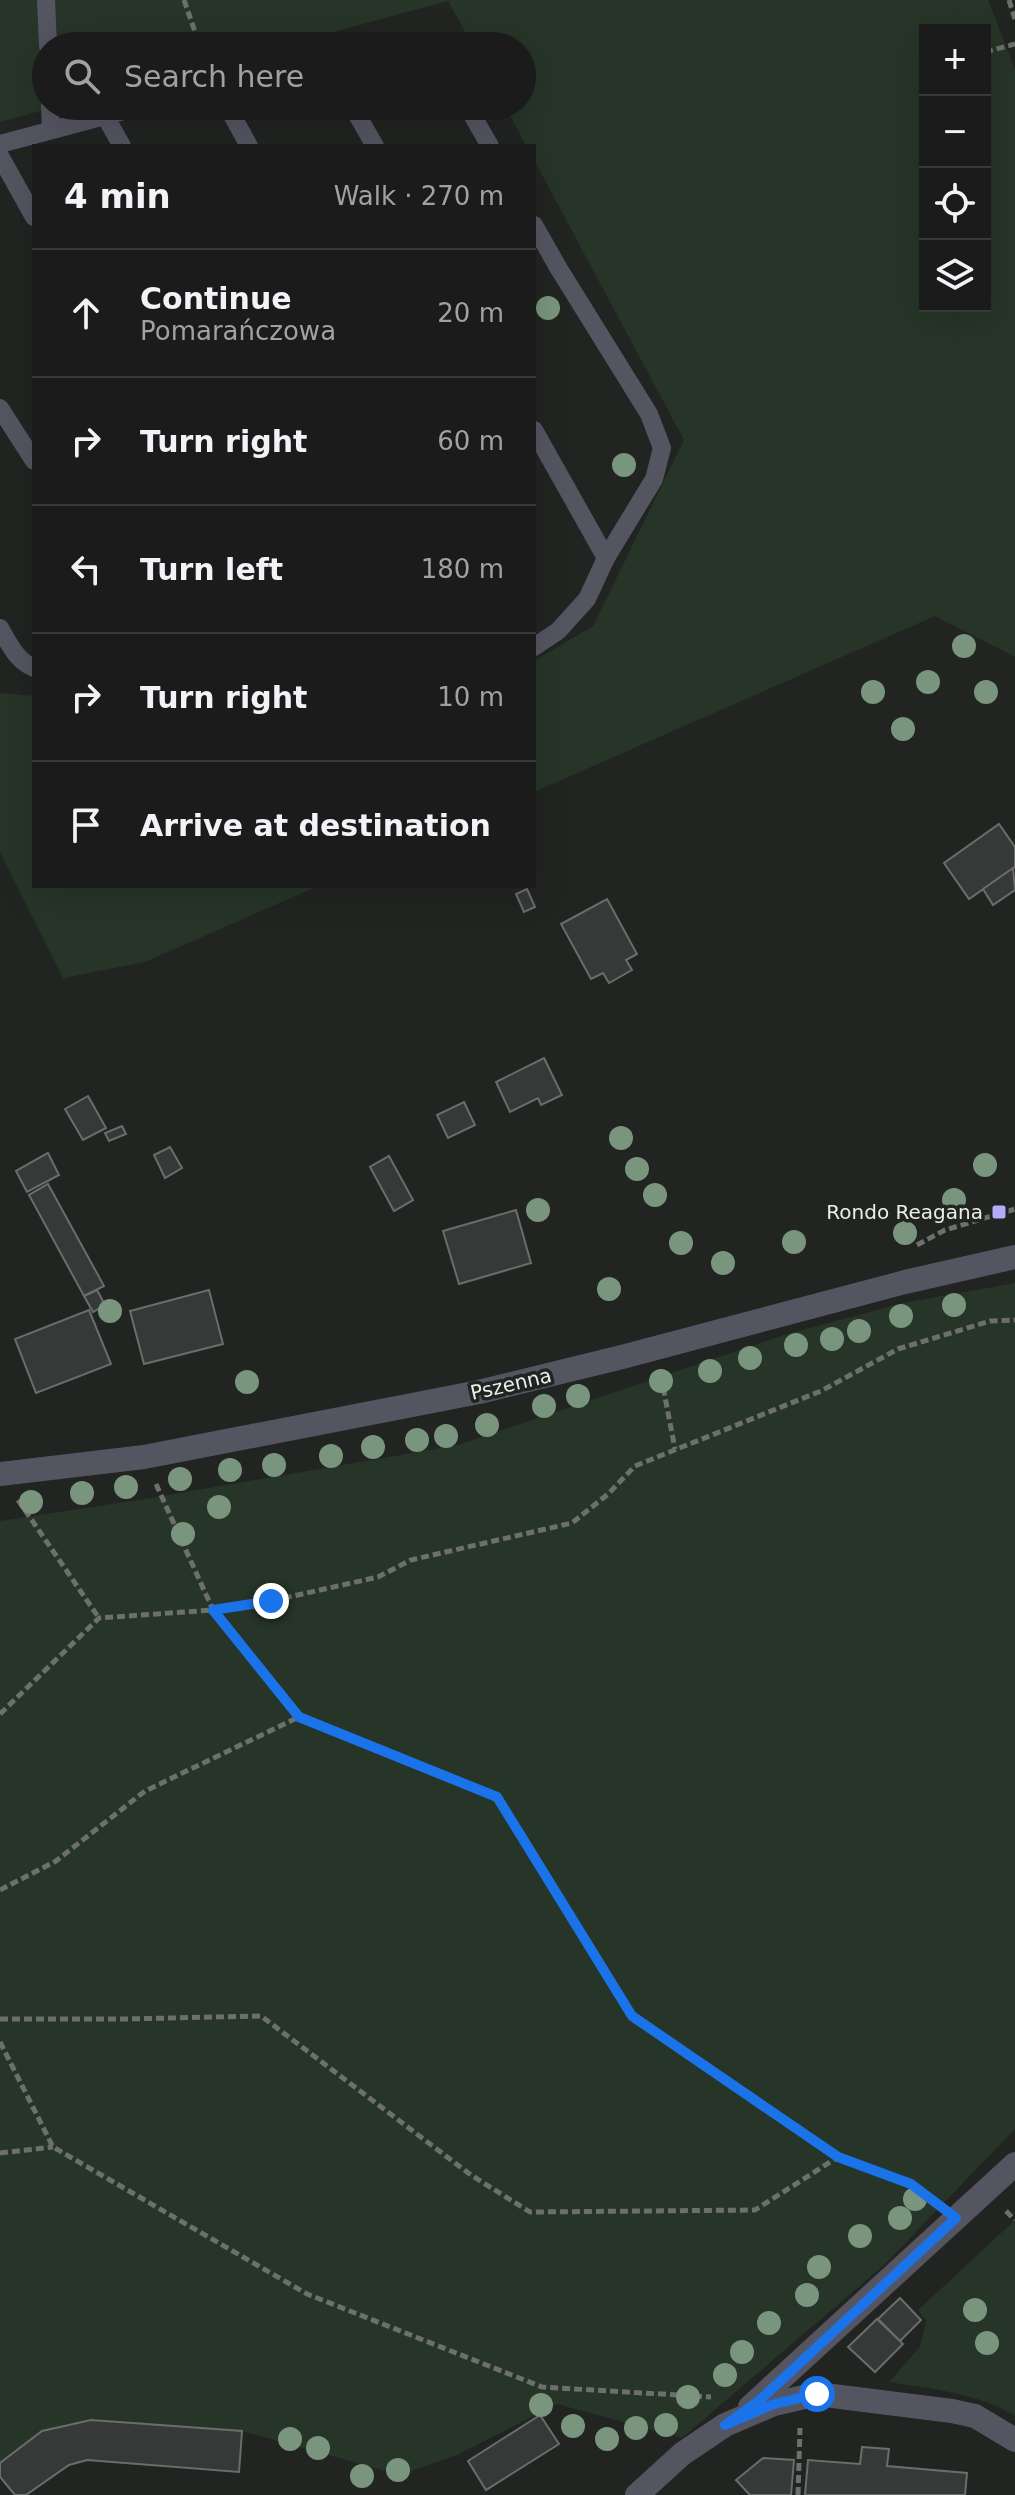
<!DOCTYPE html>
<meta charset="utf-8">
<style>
:root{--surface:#1a1b1a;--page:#272827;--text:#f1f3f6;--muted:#9fa1a2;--line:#383939}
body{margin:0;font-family:"DejaVu Sans",sans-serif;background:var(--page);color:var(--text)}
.controls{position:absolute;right:24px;top:24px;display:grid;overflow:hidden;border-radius:0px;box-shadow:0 8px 32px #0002}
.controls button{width:72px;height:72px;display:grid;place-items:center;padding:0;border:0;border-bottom:2px solid var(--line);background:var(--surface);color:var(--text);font:40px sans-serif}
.stop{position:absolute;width:24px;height:24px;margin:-18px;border:6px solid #1a73e8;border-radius:50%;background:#fff}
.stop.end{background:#1a73e8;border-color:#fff;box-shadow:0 2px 8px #0008}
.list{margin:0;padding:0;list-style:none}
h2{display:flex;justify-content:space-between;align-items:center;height:104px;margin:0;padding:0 32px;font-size:34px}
h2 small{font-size:26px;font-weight:400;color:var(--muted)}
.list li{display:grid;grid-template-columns:52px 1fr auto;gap:24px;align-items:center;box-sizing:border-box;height:128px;padding:0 32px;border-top:2px solid var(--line)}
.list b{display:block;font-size:30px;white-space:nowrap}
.list p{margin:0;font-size:26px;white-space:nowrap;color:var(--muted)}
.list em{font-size:26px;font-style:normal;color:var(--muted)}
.icon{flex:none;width:44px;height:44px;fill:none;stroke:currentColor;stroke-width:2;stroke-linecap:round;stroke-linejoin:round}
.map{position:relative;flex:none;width:1015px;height:2495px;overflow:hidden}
.search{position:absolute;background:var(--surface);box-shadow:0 8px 32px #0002;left:32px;top:32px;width:504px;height:88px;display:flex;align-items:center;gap:20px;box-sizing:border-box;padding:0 28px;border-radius:44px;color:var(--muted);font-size:30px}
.panel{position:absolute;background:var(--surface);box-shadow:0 8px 32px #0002;left:32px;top:144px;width:504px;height:744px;border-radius:0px}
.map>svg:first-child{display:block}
</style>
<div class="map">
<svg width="1015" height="2495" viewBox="0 0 1015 2495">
<rect width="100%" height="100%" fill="#222422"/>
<!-- green -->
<g fill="#263528" fill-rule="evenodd">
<path d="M0,0H988L1015,69V657L935,616L534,792V661L593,626L684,440L534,160V146H526L505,106H522V46H473L448,1L281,46H46V106H59L0,122ZM925,30H985V306H925Z"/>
<path d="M0,693L34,696V886H318L145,962L63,978L0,852Z"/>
<path d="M1015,1283V2129L883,2266L682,2438L557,2404L457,2455L400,2475L242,2431L91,2420L42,2431L0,2463V1521L151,1498L458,1445L784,1335L903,1303Z"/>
<path d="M1013,2222L1015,2224V2416C979,2393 930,2389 889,2382L920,2347L926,2320L918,2310Z"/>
</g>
<!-- building -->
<g fill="#363937" stroke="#6b6d6b" stroke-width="2">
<path d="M999,824L1015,847V867L969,899L944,863Z"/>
<path d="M1013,868L1015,890L993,905L983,889Z"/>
<path d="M527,889L535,907L524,912L516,894Z"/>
<path d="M607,899L637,954L626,960L632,970L609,983L603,973L591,979L561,924Z"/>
<path d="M544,1058L562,1095L541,1105L538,1098L510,1112L496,1082Z"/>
<path d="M88,1096L106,1128L83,1140L65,1109Z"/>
<path d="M464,1102L475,1125L448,1138L437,1115Z"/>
<path d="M122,1126L126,1134L109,1141L105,1133Z"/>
<path d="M170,1147L182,1168L165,1178L154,1155Z"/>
<path d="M48,1153L59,1175L27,1192L16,1171Z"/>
<path d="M389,1156L413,1200L394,1211L370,1167Z"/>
<path d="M48,1184L104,1286L84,1296L29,1195Z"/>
<path d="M516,1210L531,1263L459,1284L443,1231Z"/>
<path d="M97,1290L105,1305L93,1312L84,1296Z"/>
<path d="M209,1290L223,1344L144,1364L130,1311Z"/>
<path d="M89,1310L111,1364L36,1393L15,1339Z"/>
<path d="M900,2298L921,2320L900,2341L878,2319Z"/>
<path d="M877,2319L903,2344L875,2372L848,2347Z"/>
<path d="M540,2415L559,2444L486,2490L468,2461Z"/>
<path d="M91,2420L242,2431L239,2472L87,2460L69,2465L26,2495H15L0,2477V2463L42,2431Z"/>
<path d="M862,2447L889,2449L887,2466L967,2473L965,2495H805L808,2460L860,2464Z"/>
<path d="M763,2458L794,2460L791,2495H750L736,2480Z"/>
</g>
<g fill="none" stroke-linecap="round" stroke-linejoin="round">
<!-- path -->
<g stroke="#6d6f6d" stroke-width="5" stroke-dasharray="8 4" stroke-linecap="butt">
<path d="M184,0L200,46"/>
<path d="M1009,0L1015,19"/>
<path d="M985,52L1015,44"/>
<path d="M917,1245L945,1230L1015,1209"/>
<path d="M661,1376L675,1449"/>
<path d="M156,1484L213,1610L299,1717"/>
<path d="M18,1500L99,1618"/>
<path d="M0,1714L99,1618L213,1610L271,1601L378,1577L411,1560L572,1523L608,1494L635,1466L821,1391L898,1349L990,1321L1015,1320"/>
<path d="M0,1890L56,1861L145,1791L299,1717L497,1797L632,2016L838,2157L911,2184L933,2201"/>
<path d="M0,2019H125L261,2016L471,2175L530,2212L755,2210L838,2157"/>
<path d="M0,2042L53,2147L307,2294L542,2387L711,2397"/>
<path d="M0,2153L53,2147"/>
<path d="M1006,2211L1015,2220"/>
<path d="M798,2495L800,2428"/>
</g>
<!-- service -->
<g stroke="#555562" stroke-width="18">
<path d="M46,0L48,46"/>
<path d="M366,46C382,41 399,39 416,46"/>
<path d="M50,106L51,130"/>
<path d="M227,106L249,146"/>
<path d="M352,106L375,146"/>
<path d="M467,106L490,146"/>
<path d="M105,116L122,146"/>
<path d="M0,144L142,106"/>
<path d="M0,156L34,217"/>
<path d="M534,225L559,269L649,414L662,448L654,479L606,558L587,599L558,631L534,647"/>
<path d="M0,408L34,461"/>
<path d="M534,430L606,558"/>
<path d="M0,628C9,644 17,661 34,668"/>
</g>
<!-- minor -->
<g stroke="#555562" stroke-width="24">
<path d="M750,2407L1015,2164"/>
<path d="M637,2495L682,2454L725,2425L774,2404L817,2394L952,2411L975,2416L1015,2440"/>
</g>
<!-- tertiary -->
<path stroke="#555562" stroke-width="24" d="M0,1474L144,1457L479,1392L622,1357L905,1282L1015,1257"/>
</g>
<!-- trees -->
<g fill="#79957d">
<circle cx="548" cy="308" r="12"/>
<circle cx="624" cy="465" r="12"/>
<circle cx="964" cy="646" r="12"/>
<circle cx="928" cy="682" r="12"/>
<circle cx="873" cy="692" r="12"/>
<circle cx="986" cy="692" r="12"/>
<circle cx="903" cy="729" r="12"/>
<circle cx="621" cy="1138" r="12"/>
<circle cx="985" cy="1165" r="12"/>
<circle cx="637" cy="1169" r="12"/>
<circle cx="655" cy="1195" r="12"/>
<circle cx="954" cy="1200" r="12"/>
<circle cx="538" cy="1210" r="12"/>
<circle cx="905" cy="1233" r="12"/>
<circle cx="794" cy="1242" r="12"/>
<circle cx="681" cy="1243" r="12"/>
<circle cx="723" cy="1263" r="12"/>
<circle cx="609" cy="1289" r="12"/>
<circle cx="954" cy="1305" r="12"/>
<circle cx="110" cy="1311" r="12"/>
<circle cx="901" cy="1316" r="12"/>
<circle cx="859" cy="1331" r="12"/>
<circle cx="832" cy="1339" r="12"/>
<circle cx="796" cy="1345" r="12"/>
<circle cx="750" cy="1358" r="12"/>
<circle cx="710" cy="1371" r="12"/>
<circle cx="661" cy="1381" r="12"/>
<circle cx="247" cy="1382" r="12"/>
<circle cx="578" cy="1396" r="12"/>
<circle cx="544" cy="1406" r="12"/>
<circle cx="487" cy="1425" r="12"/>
<circle cx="446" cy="1436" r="12"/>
<circle cx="417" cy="1440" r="12"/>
<circle cx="373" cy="1447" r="12"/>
<circle cx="331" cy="1456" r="12"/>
<circle cx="274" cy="1465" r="12"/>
<circle cx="230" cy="1470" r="12"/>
<circle cx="180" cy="1479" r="12"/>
<circle cx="126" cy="1487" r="12"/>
<circle cx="82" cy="1493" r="12"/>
<circle cx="31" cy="1502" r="12"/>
<circle cx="219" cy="1507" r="12"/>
<circle cx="183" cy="1534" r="12"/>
<circle cx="915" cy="2199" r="12"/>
<circle cx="900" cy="2218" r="12"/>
<circle cx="860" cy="2236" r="12"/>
<circle cx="819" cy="2267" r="12"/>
<circle cx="807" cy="2295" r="12"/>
<circle cx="975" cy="2310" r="12"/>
<circle cx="769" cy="2323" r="12"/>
<circle cx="987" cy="2343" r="12"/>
<circle cx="742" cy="2352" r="12"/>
<circle cx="725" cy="2375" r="12"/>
<circle cx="688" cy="2397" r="12"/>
<circle cx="541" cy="2405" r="12"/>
<circle cx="666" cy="2425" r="12"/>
<circle cx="573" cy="2426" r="12"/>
<circle cx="636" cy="2428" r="12"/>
<circle cx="290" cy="2439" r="12"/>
<circle cx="607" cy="2439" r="12"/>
<circle cx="318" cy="2448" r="12"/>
<circle cx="398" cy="2470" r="12"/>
<circle cx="362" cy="2476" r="12"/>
</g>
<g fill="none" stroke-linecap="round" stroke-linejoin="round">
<!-- route -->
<path stroke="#1a73e8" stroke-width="10" d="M271,1601L213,1610L299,1717L497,1797L632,2016L838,2157L911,2184L956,2218L760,2400L725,2425L774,2404L817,2394"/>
</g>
<!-- markers -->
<rect fill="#b3adf9" stroke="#222422" stroke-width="3" x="991" y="1204" width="16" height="16" rx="4"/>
<g text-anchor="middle" stroke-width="7" stroke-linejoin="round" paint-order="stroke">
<!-- poi labels -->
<g font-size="20" fill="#eceeec" stroke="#222422" text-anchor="end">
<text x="983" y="1219">Rondo Reagana</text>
</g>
<!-- street labels -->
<g font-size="20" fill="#eceeec" stroke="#222422">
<text transform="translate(511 1384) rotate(-13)" y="7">Pszenna</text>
</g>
</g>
</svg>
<div class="controls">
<button>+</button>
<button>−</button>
<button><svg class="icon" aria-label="locate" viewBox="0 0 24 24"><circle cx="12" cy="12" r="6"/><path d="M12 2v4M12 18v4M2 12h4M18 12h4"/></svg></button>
<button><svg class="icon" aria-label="layers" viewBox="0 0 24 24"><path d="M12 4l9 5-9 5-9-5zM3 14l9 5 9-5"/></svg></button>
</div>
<div class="stop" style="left:817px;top:2394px"></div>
<div class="stop end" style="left:271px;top:1601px"></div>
<div class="search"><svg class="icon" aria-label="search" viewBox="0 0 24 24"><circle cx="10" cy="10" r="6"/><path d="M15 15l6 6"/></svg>Search here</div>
<section class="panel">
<h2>4 min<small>Walk · 270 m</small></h2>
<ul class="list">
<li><svg class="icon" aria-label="ahead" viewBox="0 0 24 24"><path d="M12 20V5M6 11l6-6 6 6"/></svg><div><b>Continue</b><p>Pomarańczowa</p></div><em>20 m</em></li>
<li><svg class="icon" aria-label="right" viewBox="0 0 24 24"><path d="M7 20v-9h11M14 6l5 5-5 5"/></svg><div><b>Turn right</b></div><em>60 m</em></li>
<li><svg class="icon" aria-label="left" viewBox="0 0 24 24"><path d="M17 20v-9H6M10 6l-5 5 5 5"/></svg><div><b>Turn left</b></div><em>180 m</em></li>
<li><svg class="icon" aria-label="right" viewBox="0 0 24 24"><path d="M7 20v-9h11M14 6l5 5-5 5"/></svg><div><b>Turn right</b></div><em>10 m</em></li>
<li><svg class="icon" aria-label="arrive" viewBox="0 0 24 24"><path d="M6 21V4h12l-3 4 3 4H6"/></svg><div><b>Arrive at destination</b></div></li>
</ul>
</section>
</div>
